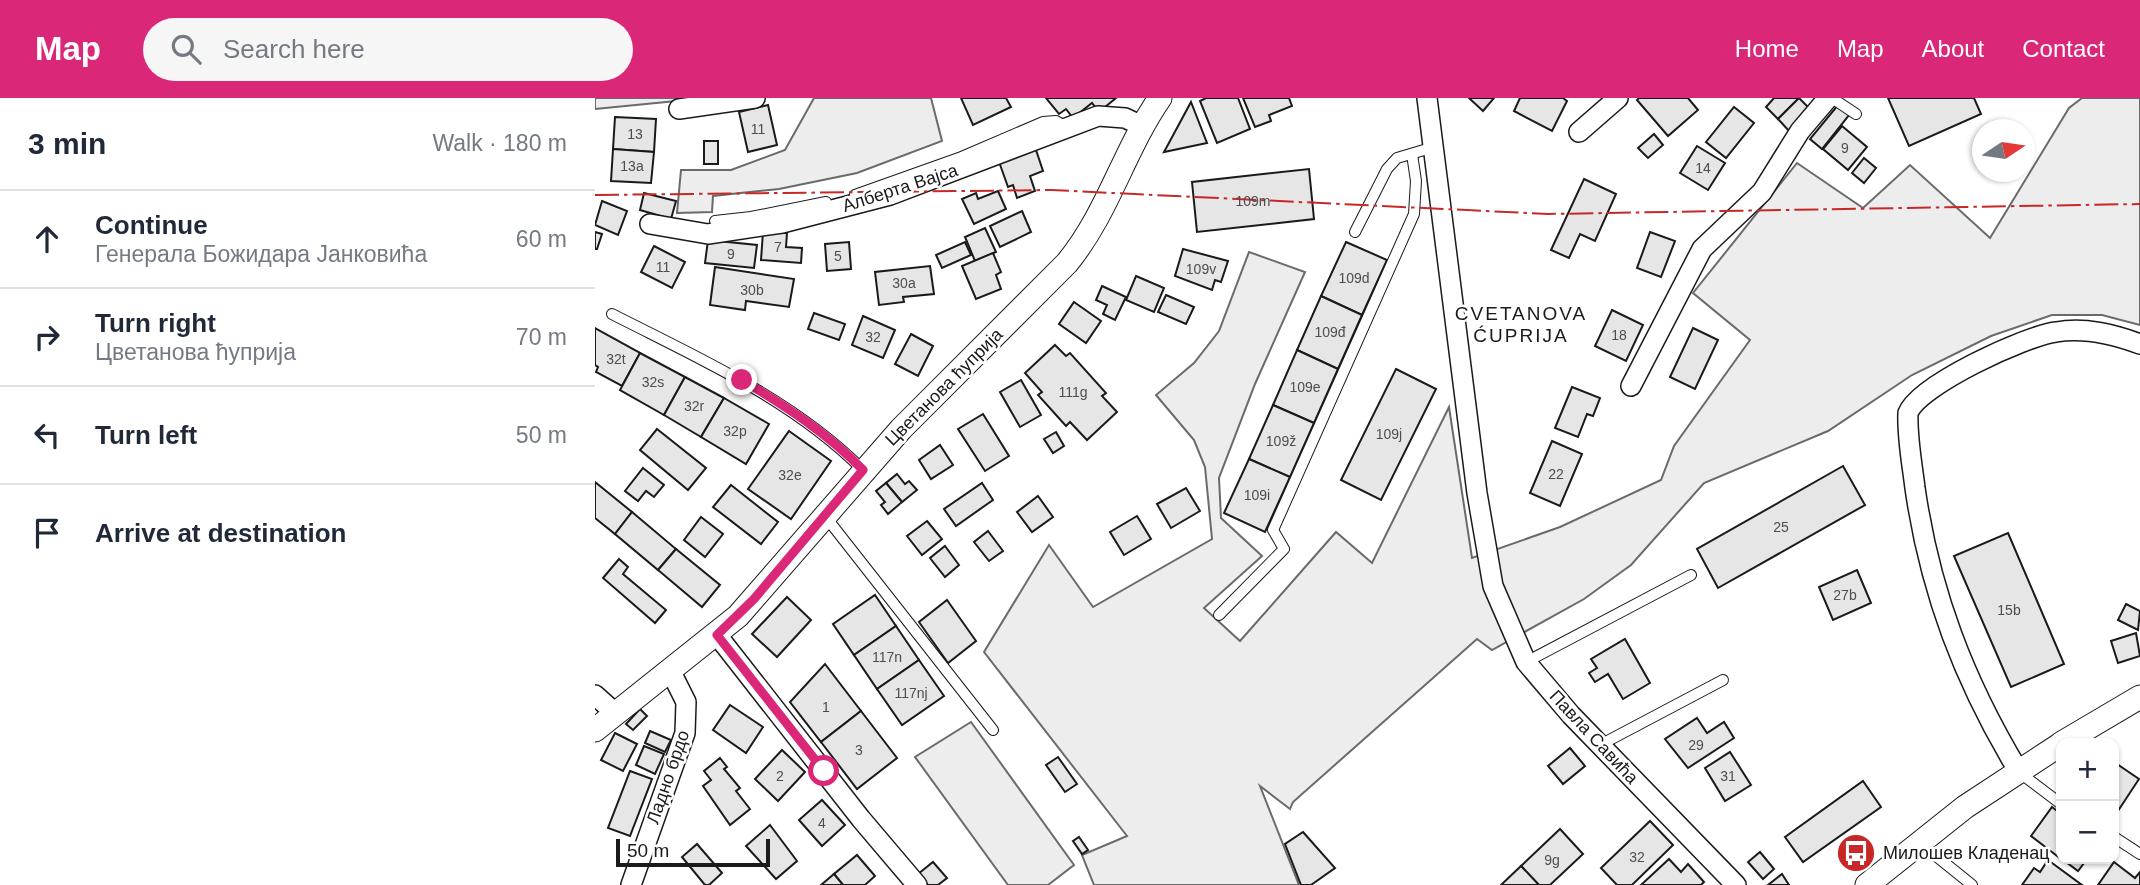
<!DOCTYPE html>
<meta charset="utf-8">
<style>
:root{--surface:#fff;--page:#f6f6f7;--text:#1f2937;--muted:#747a83;--line:#e0e1e3;--accent:#db2777}
body{margin:0;font-family:Arial,sans-serif;background:var(--page);color:var(--text)}
.controls{position:absolute;right:21px;bottom:21px;display:grid;overflow:hidden;border-radius:14px;box-shadow:0 2px 5px #0004}
.controls button{width:63px;height:63px;display:grid;place-items:center;padding:0;border:0;border-bottom:2px solid var(--line);background:var(--surface);color:var(--text);font:35px sans-serif}
.compass{position:absolute;left:1377px;top:21px;width:63px;height:63px;border-radius:50%;background:var(--surface);box-shadow:0 2px 5px #0004;rotate:77deg}
.scale{position:absolute;left:21px;bottom:18px;width:154px;box-sizing:border-box;padding-left:7px;border:4px solid #1a1a1a;border-top:0;font-size:19px;line-height:24px;white-space:nowrap;color:#1a1a1a;-webkit-text-stroke:5px #fff;paint-order:stroke}
.stop{position:absolute;width:21px;height:21px;margin:-16px;border:5px solid #db2777;border-radius:50%;background:#fff}
.stop.end{background:#db2777;border-color:#fff;box-shadow:0 2px 7px #0008}
.list{margin:0;padding:0;list-style:none}
h2{display:flex;justify-content:space-between;align-items:center;height:91px;margin:0;padding:0 28px;font-size:30px}
h2 small{font-size:23px;font-weight:400;color:var(--muted)}
.list li{display:grid;grid-template-columns:46px 1fr auto;gap:21px;align-items:center;box-sizing:border-box;height:98px;padding:0 28px;border-top:2px solid var(--line)}
.list b{display:block;font-size:26px;white-space:nowrap}
.list p{margin:0;font-size:23px;white-space:nowrap;color:var(--muted)}
.list em{font-size:23px;font-style:normal;color:var(--muted)}
.icon{flex:none;width:38px;height:38px;fill:none;stroke:currentColor;stroke-width:2;stroke-linecap:round;stroke-linejoin:round}
.map{position:relative;flex:none;width:1545px;height:787px;overflow:hidden}
header{display:flex;align-items:center;gap:42px;box-sizing:border-box;height:98px;padding:0 35px;background:var(--accent);color:#fff}
header strong{font-size:33px}
nav{display:flex;gap:38px;margin-inline-start:auto;font-size:24px}
.search{width:490px;height:63px;background:var(--page);display:flex;align-items:center;gap:18px;box-sizing:border-box;padding:0 24px;border-radius:38px;color:var(--muted);font-size:26px}
main{display:flex}
aside{flex:1;background:var(--surface)}
.map>svg:first-child{display:block}
</style>
<header>
<strong>Map</strong>
<div class="search"><svg class="icon" aria-label="search" viewBox="0 0 24 24"><circle cx="10" cy="10" r="6"/><path d="M15 15l6 6"/></svg>Search here</div>
<nav><a>Home</a><a>Map</a><a>About</a><a>Contact</a></nav>
</header>
<main>
<aside>
<h2>3 min<small>Walk · 180 m</small></h2>
<ul class="list">
<li><svg class="icon" aria-label="ahead" viewBox="0 0 24 24"><path d="M12 20V5M6 11l6-6 6 6"/></svg><div><b>Continue</b><p>Генерала Божидара Јанковића</p></div><em>60 m</em></li>
<li><svg class="icon" aria-label="right" viewBox="0 0 24 24"><path d="M7 20v-9h11M14 6l5 5-5 5"/></svg><div><b>Turn right</b><p>Цветанова ћуприја</p></div><em>70 m</em></li>
<li><svg class="icon" aria-label="left" viewBox="0 0 24 24"><path d="M17 20v-9H6M10 6l-5 5 5 5"/></svg><div><b>Turn left</b></div><em>50 m</em></li>
<li><svg class="icon" aria-label="arrive" viewBox="0 0 24 24"><path d="M6 21V4h12l-3 4 3 4H6"/></svg><div><b>Arrive at destination</b></div></li>
</ul>
</aside>
<div class="map">
<svg width="1545" height="787" viewBox="0 0 1545 787">
<rect width="100%" height="100%" fill="#fff"/>
<!-- green -->
<g fill="#ededed" stroke="#6a6a6a" stroke-width="2">
<path d="M0,0H112L0,11Z"/>
<path d="M219,0H336L347,43L262,75L184,91L118,98L117,114L82,115L86,72H136L190,52Z"/>
<path d="M1487,0H1545V227L1507,217H1457L1396,238L1317,277L1233,333L1109,385L1036,467L989,501L897,552L882,541L698,704L695,711L665,688L704,787H499L487,757L532,738L389,554L454,447L498,509L617,441L610,369L599,342L561,297L599,265L624,233L654,154L710,174L660,286L624,380L626,420L667,458L609,510L645,543L741,434L777,465L854,309L877,460L965,429L1066,382L1079,348L1155,242L1098,195L1202,65L1268,110L1315,67L1395,140L1474,10Z"/>
<path d="M376,624L479,767L453,787H413L320,659Z"/>
</g>
<!-- building -->
<g fill="#e6e6e6" stroke="#1a1a1a" stroke-width="2">
<path d="M366,0H411L416,9L378,27Z"/>
<path d="M451,0H521L504,14L497,5L478,20L471,11L464,16Z"/>
<path d="M611,0H643L655,31L622,45L605,3Z"/>
<path d="M648,0H694L697,8L674,17L676,23L660,29Z"/>
<path d="M874,0H899L888,13Z"/>
<path d="M925,0H968L972,3L957,33L919,13Z"/>
<path d="M1044,0H1093L1103,12L1073,38L1042,2Z"/>
<path d="M1179,0H1204L1183,21L1171,9Z"/>
<path d="M1204,0L1216,12L1195,34L1183,21Z"/>
<path d="M1293,0H1379L1386,16L1314,48Z"/>
<path d="M596,4L612,45L569,54Z"/>
<path d="M173,7L182,47L153,54L144,14Z"/>
<path d="M1243,7L1254,17L1227,51L1215,41Z"/>
<path d="M1139,9L1159,25L1131,60L1111,44Z"/>
<path d="M20,19L61,21L59,54L18,51Z"/>
<path d="M1247,28L1272,49L1253,72L1228,51Z"/>
<path d="M1059,36L1068,47L1053,60L1043,50Z"/>
<rect x="109" y="43" width="14" height="23"/>
<path d="M1102,48L1130,65L1113,92L1085,75Z"/>
<path d="M440,49L448,73L435,78L440,93L422,100L418,87L413,89L403,61Z"/>
<path d="M18,51L59,54L56,85L16,83Z"/>
<path d="M1269,60L1281,70L1269,85L1257,75Z"/>
<path d="M714,71L719,121L602,134L597,84Z"/>
<path d="M989,81L1021,96L1000,143L985,136L974,160L956,152Z"/>
<path d="M403,93L411,111L379,126L367,101L381,95L383,101Z"/>
<path d="M49,95L81,103L76,121L45,112Z"/>
<path d="M7,103L32,113L23,137L0,127Z"/>
<path d="M427,113L436,134L405,149L395,128Z"/>
<path d="M390,130L401,154L380,163L370,139Z"/>
<path d="M0,134L7,136L2,151H0Z"/>
<path d="M168,134L192,135L191,149L207,150L206,165L166,162Z"/>
<path d="M1055,134L1080,143L1066,179L1042,170Z"/>
<path d="M113,142L162,147L159,170L110,165Z"/>
<path d="M254,144L256,171L232,173L230,146Z"/>
<path d="M370,144L376,157L347,170L341,157Z"/>
<path d="M751,144L792,162L767,217L726,198Z"/>
<path d="M59,148L90,164L77,190L46,174Z"/>
<path d="M588,151L633,163L626,184L620,182L617,192L580,178Z"/>
<path d="M398,155L406,174L401,177L406,191L381,201L367,168Z"/>
<path d="M335,168L339,196L308,199L309,204L284,207L280,174Z"/>
<path d="M120,169L199,181L194,209L151,203L150,212L115,207Z"/>
<path d="M541,178L569,190L559,214L531,202Z"/>
<path d="M507,188L531,199L520,222L508,216L512,207L501,202Z"/>
<path d="M571,197L599,209L591,226L563,214Z"/>
<path d="M726,198L767,217L743,271L702,252Z"/>
<path d="M479,204L506,223L491,245L464,226Z"/>
<path d="M1017,212L1048,227L1031,263L1000,248Z"/>
<path d="M219,215L250,226L244,242L213,231Z"/>
<path d="M268,218L300,232L288,260L257,247Z"/>
<path d="M0,230L45,255L27,288L1,274L3,269L0,267Z"/>
<path d="M1098,230L1123,242L1100,291L1075,279Z"/>
<path d="M316,236L338,248L323,278L300,266Z"/>
<path d="M460,247L471,258L475,255L511,295L507,298L522,314L492,342L475,324L471,328L443,297L447,294L430,275Z"/>
<path d="M702,252L743,271L719,325L678,307Z"/>
<path d="M45,255L90,279L69,317L25,292Z"/>
<path d="M801,271L841,291L786,402L746,382Z"/>
<path d="M90,279L129,300L106,339L69,317Z"/>
<path d="M426,282L446,317L425,329L405,294Z"/>
<path d="M977,289L1005,300L998,318L992,316L983,339L960,330Z"/>
<path d="M129,300L174,326L151,366L106,339Z"/>
<path d="M678,307L719,325L695,379L654,361Z"/>
<path d="M388,316L414,358L390,373L363,331Z"/>
<path d="M62,331L111,370L93,392L45,352Z"/>
<path d="M194,333L236,363L196,421L153,391Z"/>
<path d="M461,334L469,348L458,355L449,341Z"/>
<path d="M957,343L987,356L965,408L935,395Z"/>
<path d="M345,347L358,367L336,381L324,362Z"/>
<path d="M654,361L695,379L670,434L629,415Z"/>
<path d="M1248,368L1270,407L1123,490L1102,451Z"/>
<path d="M48,370L69,387L59,399L51,393L43,403L30,393Z"/>
<path d="M302,376L310,386L314,383L322,392L307,404L291,385Z"/>
<path d="M0,384L37,414L20,436L0,420Z"/>
<path d="M291,385L307,404L293,416L286,407L290,404L281,393Z"/>
<path d="M387,385L398,402L361,428L349,411Z"/>
<path d="M136,387L183,424L166,446L118,409Z"/>
<path d="M591,390L605,413L576,430L562,406Z"/>
<path d="M443,398L458,419L437,434L422,414Z"/>
<path d="M37,414L81,451L63,472L20,436Z"/>
<path d="M542,418L556,441L529,457L515,434Z"/>
<path d="M106,419L128,436L110,459L89,442Z"/>
<path d="M332,423L347,441L327,457L312,438Z"/>
<path d="M393,433L408,453L394,463L379,444Z"/>
<path d="M1413,435L1469,566L1416,589L1359,458Z"/>
<path d="M350,448L364,467L350,479L335,460Z"/>
<path d="M81,451L125,487L107,509L63,472Z"/>
<path d="M24,461L33,469L28,476L71,512L60,525L8,480Z"/>
<path d="M1262,472L1276,505L1238,522L1224,489Z"/>
<path d="M280,497L301,528L259,557L238,526Z"/>
<path d="M192,499L216,522L182,559L157,536Z"/>
<path d="M352,502L381,543L353,565L324,524Z"/>
<path d="M1531,506L1545,513L1543,532L1523,522Z"/>
<path d="M301,528L324,562L282,591L259,557Z"/>
<path d="M1541,535L1545,558L1523,565L1516,543Z"/>
<path d="M1030,541L1055,585L1028,601L1013,576L1000,584L994,575L1002,570L996,561Z"/>
<path d="M324,562L349,598L307,627L282,591Z"/>
<path d="M230,566L266,613L226,644L195,604Z"/>
<path d="M135,607L168,629L151,655L118,632Z"/>
<path d="M45,611L52,618L38,632L31,626Z"/>
<path d="M266,613L302,660L262,691L226,644Z"/>
<path d="M1102,620L1112,635L1129,624L1139,640L1093,670L1070,641Z"/>
<path d="M55,633L76,642L70,654L50,645Z"/>
<path d="M20,635L42,646L28,673L6,662Z"/>
<path d="M49,648L69,656L60,676L41,667Z"/>
<path d="M975,650L990,668L968,686L953,668Z"/>
<path d="M187,652L210,674L183,703L160,681Z"/>
<path d="M1135,654L1156,687L1130,703L1110,670Z"/>
<path d="M463,659L482,686L470,694L451,667Z"/>
<path d="M125,660L132,669L129,671L145,690L141,693L155,711L135,727L108,688L116,682L109,673Z"/>
<path d="M1519,664L1544,681L1519,719Z"/>
<path d="M35,673L57,681L35,738L13,730Z"/>
<path d="M1268,683L1286,709L1208,764L1190,739Z"/>
<path d="M227,702L250,727L227,748L204,722Z"/>
<path d="M1457,709L1466,716V761L1436,738Z"/>
<path d="M1055,723L1078,747L1037,787H1022L1006,770Z"/>
<path d="M175,727L202,763L181,781L151,748Z"/>
<path d="M965,731L988,756L955,787H944L926,768Z"/>
<path d="M708,734L740,770L716,787H706L690,746Z"/>
<path d="M484,739L493,752L487,756L478,743Z"/>
<path d="M102,746L127,775L114,787H110L87,759Z"/>
<path d="M1165,754L1179,771L1168,781L1153,764Z"/>
<path d="M262,757L280,778L270,787H248L239,776Z"/>
<path d="M1074,761L1086,774L1093,766L1109,784L1106,787H1046Z"/>
<path d="M1467,761H1492L1483,773Z"/>
<path d="M1453,762L1487,787H1427L1439,770L1445,774Z"/>
<path d="M338,764L352,780L343,787H333L323,776Z"/>
<path d="M1519,764L1540,780L1545,774V787H1503Z"/>
<path d="M926,768L944,787H906Z"/>
<path d="M239,776L248,787H226Z"/>
<path d="M1187,776L1194,787H1173Z"/>
</g>
<g fill="none" stroke-linecap="round" stroke-linejoin="round">
<!-- service casing -->
<g stroke="#1a1a1a" stroke-width="12">
<g id="service">
<path d="M1237,0L1261,16"/>
<path d="M260,97L364,60L448,24L461,23L471,29"/>
<path d="M120,123L156,119L231,104"/>
<path d="M760,134L792,71L802,60L839,49"/>
<path d="M17,216C105,261 197,301 268,372"/>
<path d="M230,418L398,632"/>
<path d="M624,517L689,451L678,432L819,116L821,83L817,56"/>
<path d="M931,564L1096,477"/>
<path d="M1005,647L1128,582"/>
<path d="M1425,675L1466,706"/>
<path d="M1519,739L1545,756"/>
<path d="M1325,745L1377,787"/>
</g>
</g>
<!-- minor casing -->
<g stroke="#1a1a1a" stroke-width="22">
<g id="minor">
<path d="M832,0L882,395L898,488L931,564L976,617L1141,787"/>
<path d="M84,11L160,0"/>
<path d="M984,34L1023,0"/>
<path d="M55,126L113,136L187,125L295,97L503,18L530,20L547,28"/>
<path d="M1036,288L1107,151L1167,94L1205,33L1233,0"/>
<path d="M122,537L266,721L322,787"/>
<path d="M0,597L20,615"/>
<path d="M1424,674C1369,583 1335,494 1320,390C1317,365 1312,340 1313,315C1324,287 1430,238 1461,234C1490,229 1518,236 1545,246"/>
<path d="M36,787L90,635L91,604L75,572"/>
</g>
</g>
<!-- tertiary casing -->
<g stroke="#1a1a1a" stroke-width="25">
<g id="tertiary">
<path d="M0,632L143,518L306,331L472,165C513,115 529,52 565,0"/>
<path d="M1467,645L1545,599"/>
<path d="M1272,787L1370,709L1466,646"/>
</g>
</g>
<!-- service -->
<use href="#service" stroke="#fff" stroke-width="10"/>
<!-- minor -->
<use href="#minor" stroke="#fff" stroke-width="19"/>
<!-- tertiary -->
<use href="#tertiary" stroke="#fff" stroke-width="23"/>
<!-- power -->
<path stroke="#c62828" stroke-width="2" stroke-dasharray="24 5 3.5 5" stroke-linecap="butt" d="M0,97L456,92L953,116L1545,106"/>
</g>
<g fill="none" stroke-linecap="round" stroke-linejoin="round">
<!-- route -->
<path stroke="#db2777" stroke-width="9" d="M147,282C192,309 232,335 268,372L159,501L122,537L229,673"/>
</g>
<!-- icons -->
<defs>
<g id="bus-disc" transform="scale(2.0125)"><circle r="9.5" fill="#c62828" stroke="#fff"/><path d="M-5-6H5V4H4V6H2V4H-2V6H-4V4H-5ZM-3.5-4V0h7V-4ZM-3.5 1.2v1.5H-2V1.2ZM2 1.2v1.5H3.5V1.2Z" fill="#fff"/></g>
</defs>
<g fill-rule="evenodd">
<use href="#bus-disc" x="1261" y="755"/>
</g>
<g text-anchor="middle" stroke-width="5" stroke-linejoin="round" paint-order="stroke">
<!-- number labels -->
<g font-size="14" fill="#4d4d4d">
<text x="163" y="36">11</text>
<text x="40" y="41">13</text>
<text x="1250" y="55">9</text>
<text x="37" y="73">13a</text>
<text x="1108" y="75">14</text>
<text x="658" y="108">109m</text>
<text x="183" y="154">7</text>
<text x="136" y="161">9</text>
<text x="243" y="163">5</text>
<text x="68" y="174">11</text>
<text x="606" y="176">109v</text>
<text x="759" y="185">109d</text>
<text x="309" y="190">30a</text>
<text x="157" y="197">30b</text>
<text x="735" y="239">109đ</text>
<text x="1024" y="242">18</text>
<text x="278" y="244">32</text>
<text x="21" y="266">32t</text>
<text x="58" y="289">32s</text>
<text x="710" y="294">109e</text>
<text x="478" y="299">111g</text>
<text x="99" y="313">32r</text>
<text x="140" y="338">32p</text>
<text x="794" y="341">109j</text>
<text x="686" y="348">109ž</text>
<text x="961" y="381">22</text>
<text x="195" y="382">32e</text>
<text x="662" y="402">109i</text>
<text x="1186" y="434">25</text>
<text x="1250" y="502">27b</text>
<text x="1414" y="517">15b</text>
<text x="292" y="564">117n</text>
<text x="316" y="600">117nj</text>
<text x="231" y="614">1</text>
<text x="1101" y="652">29</text>
<text x="264" y="657">3</text>
<text x="185" y="683">2</text>
<text x="1133" y="683">31</text>
<text x="227" y="730">4</text>
<text x="1042" y="764">32</text>
<text x="957" y="767">9g</text>
</g>
<!-- street labels -->
<g font-size="18" fill="#1a1a1a" stroke="#fff">
<text transform="translate(305 90) rotate(-18)" y="6">Алберта Вајса</text>
<text transform="translate(349 289) rotate(-45)" y="6">Цветанова ћуприја</text>
<text transform="translate(999 639) rotate(47)" y="6">Павла Савића</text>
<text transform="translate(73 679) rotate(-71)" y="6">Ладно брдо</text>
</g>
<!-- poi labels -->
<g font-size="18" fill="#1a1a1a" stroke="#fff" text-anchor="start">
<text x="1288" y="761">Милошев Кладенац</text>
</g>
<!-- neighbourhood labels -->
<g font-size="19" letter-spacing="2" fill="#1a1a1a" stroke="#fff">
<text x="926" y="222">CVETANOVA<tspan x="926" dy="22">ĆUPRIJA</tspan></text>
</g>
</g>
</svg>
<div class="controls">
<button>+</button>
<button>−</button>
</div>
<svg class="compass" viewBox="-18 -18 36 36"><path d="M0-13l5 13h-10z" fill="#e53935"/><path d="M0 13l5-13h-10z" fill="#747a83"/></svg>
<div class="scale">50 m</div>
<div class="stop" style="left:229px;top:673px"></div>
<div class="stop end" style="left:147px;top:282px"></div>
</div>
</main>
